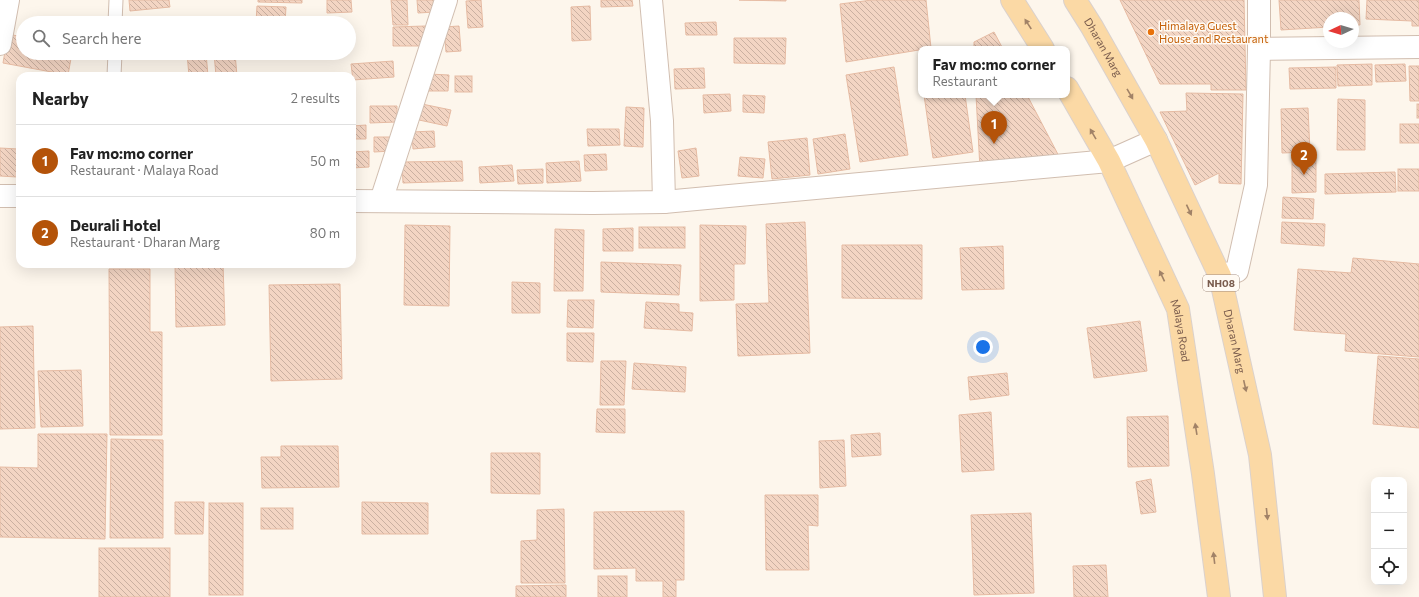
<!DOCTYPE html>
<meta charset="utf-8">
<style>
:root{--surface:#fff;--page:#f6f6f6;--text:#222;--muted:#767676;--line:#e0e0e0;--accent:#b45309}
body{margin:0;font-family:Commissioner,sans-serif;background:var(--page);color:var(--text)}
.controls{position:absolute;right:12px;bottom:12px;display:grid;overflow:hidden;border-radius:8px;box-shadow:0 4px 16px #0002}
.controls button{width:36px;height:36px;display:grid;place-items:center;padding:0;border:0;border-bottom:1px solid var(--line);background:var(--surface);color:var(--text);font:20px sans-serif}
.compass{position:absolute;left:1323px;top:12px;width:36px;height:36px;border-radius:50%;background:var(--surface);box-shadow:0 4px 16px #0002;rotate:266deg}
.you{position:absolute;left:983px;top:347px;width:14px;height:14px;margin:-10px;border:3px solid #fff;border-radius:50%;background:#1a73e8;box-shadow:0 0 0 6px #1a73e833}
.badge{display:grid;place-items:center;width:26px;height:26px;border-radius:50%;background:var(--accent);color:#fff;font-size:13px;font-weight:700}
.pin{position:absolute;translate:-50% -33px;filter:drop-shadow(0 1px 2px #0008)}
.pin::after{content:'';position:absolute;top:21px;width:14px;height:12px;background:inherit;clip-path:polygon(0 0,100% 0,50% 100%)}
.popup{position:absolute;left:918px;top:46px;width:152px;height:52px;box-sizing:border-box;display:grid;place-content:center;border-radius:8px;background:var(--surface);filter:drop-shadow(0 1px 3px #0005);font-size:13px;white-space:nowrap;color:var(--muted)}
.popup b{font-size:15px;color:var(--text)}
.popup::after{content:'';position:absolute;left:50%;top:100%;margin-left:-8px;border:8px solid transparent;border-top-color:var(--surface)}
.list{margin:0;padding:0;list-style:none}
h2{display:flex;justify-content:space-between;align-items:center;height:52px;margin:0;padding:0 16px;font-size:17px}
h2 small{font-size:13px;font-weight:400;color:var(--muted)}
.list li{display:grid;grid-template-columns:26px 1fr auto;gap:12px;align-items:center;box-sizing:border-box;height:72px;padding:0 16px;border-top:1px solid var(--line)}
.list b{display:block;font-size:15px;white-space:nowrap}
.list p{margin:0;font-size:13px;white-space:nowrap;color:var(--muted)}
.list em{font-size:13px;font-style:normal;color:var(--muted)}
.icon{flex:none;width:22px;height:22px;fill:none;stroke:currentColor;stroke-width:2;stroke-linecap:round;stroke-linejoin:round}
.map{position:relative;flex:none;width:1419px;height:597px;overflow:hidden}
.search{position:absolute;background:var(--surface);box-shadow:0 4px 16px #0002;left:16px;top:16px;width:340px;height:44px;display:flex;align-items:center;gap:10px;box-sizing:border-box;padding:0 14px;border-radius:22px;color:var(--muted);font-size:15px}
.panel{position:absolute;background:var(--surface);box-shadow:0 4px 16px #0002;left:16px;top:72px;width:340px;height:196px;border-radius:12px}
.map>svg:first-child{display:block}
</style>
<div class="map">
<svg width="1419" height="597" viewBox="0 0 1419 597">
<defs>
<pattern id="building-back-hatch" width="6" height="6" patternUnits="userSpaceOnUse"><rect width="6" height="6" fill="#f3d5c3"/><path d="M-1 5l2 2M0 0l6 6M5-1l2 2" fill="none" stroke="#cab0a1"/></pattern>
</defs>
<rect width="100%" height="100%" fill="#fdf6ec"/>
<!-- building -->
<g fill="url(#building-back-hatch)" stroke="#e6bba3">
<path d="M129,0H169L170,7L130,11Z"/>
<path d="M258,0H302V3L258,2Z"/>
<path d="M327,0H351L352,12L327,13Z"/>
<path d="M391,0H407L408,25H393Z"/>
<path d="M417,0H435V12L418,13Z"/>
<path d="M481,0L483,27L468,28L466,1Z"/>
<path d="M601,0H632L633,6L601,7Z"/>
<path d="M739,0H786V1Z"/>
<path d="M872,0H926L931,48L846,62L840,4Z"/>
<path d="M1120,0H1244L1246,90H1211V84H1160Z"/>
<path d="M1279,0H1359L1360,25H1353V18H1329V27L1281,30Z"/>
<path d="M1367,0H1419V26H1412V21L1366,19Z"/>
<path d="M257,6L286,7L285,23H256Z"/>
<path d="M590,6L591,40L572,41L571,7Z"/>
<path d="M716,22L717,35H686L685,23Z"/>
<path d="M425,26V46H393V27Z"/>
<path d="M459,26L461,51L446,52L444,27Z"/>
<path d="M994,32L1003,49H974V42Z"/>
<path d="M8,34L23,37V53H72L68,75L3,63Z"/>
<path d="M734,38H786L785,64L734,63Z"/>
<path d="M187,53H206L208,76H189Z"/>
<path d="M214,53H235L237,76H216Z"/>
<path d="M393,61L394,77L353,80L351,64Z"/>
<path d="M1372,64V85L1338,86L1337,65Z"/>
<path d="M1405,64L1406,81L1376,82L1375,65Z"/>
<path d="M1409,66H1419V101H1410Z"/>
<path d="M894,67L908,155L860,162L846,75Z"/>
<path d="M1336,67V88L1290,89L1289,68Z"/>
<path d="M704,68L705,88L675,89L674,69Z"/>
<path d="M429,74L449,75L448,91H429Z"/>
<rect x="455" y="76" width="17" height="16"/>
<path d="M1186,93L1243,94L1241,184L1219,183V173L1195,185L1160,112L1187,111Z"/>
<path d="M730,94L731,111L704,113L703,95Z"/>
<path d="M743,95L765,96L764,113L743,112Z"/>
<path d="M924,95H965L973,152L933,158Z"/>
<path d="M976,95H1027L1063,164L980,169Z"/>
<path d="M1338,99L1365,100V150H1337Z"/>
<path d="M422,104L451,110L447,126L419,120Z"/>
<rect x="1417" y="104" width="2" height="14"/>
<path d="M370,106H397V122L370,123Z"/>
<path d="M626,107L644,108L643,147L624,146Z"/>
<path d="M1308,108L1310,152L1282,153L1281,109Z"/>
<rect x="1400" y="124" width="19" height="19"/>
<path d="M366,125V139H352V126Z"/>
<path d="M587,129H619L620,145L588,146Z"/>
<path d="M434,131L435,147L413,149L412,132Z"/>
<path d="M845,134L850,169L818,174L813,139Z"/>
<path d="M374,137H391L392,151L374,152Z"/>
<path d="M807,138L810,175L772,179L768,142Z"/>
<path d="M0,148L18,149L17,177L0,176Z"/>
<path d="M696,148L699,176L682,178L678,151Z"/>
<path d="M369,151V167L352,168V152Z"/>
<path d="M606,154L607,170L585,171L584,155Z"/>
<path d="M740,157L765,159L763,178L738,176Z"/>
<path d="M1292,157H1316V192L1292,193Z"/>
<path d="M462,161L463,181L403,183L402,162Z"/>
<path d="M579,161L581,181L547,183L546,163Z"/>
<path d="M512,165L514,181L480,183L479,167Z"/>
<path d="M543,169V183L518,184L517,170Z"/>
<rect x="1398" y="169" width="21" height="22"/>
<path d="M1395,172L1396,192L1325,194V174Z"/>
<path d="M1283,197L1314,199L1313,219L1282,218Z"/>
<path d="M805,222L810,353L738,356L736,304L769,303L766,224Z"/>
<path d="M1282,222L1325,224L1324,246L1281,243Z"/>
<path d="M405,225L450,226L449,306L404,305Z"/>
<path d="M700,225L746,226L745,264H734V300L700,301Z"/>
<rect x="639" y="227" width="46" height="21"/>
<path d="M633,228V251H603V229Z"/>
<path d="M555,229L584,230L583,291H554Z"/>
<path d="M842,245H922V299L842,298Z"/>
<path d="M1003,246L1004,289L962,290L960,248Z"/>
<path d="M1353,258L1419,264V357L1345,351L1346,334L1294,330L1298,269L1351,273Z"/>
<path d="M601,262L681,265L679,295L601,292Z"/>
<path d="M175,264H223L225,325L176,327Z"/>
<path d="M109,269H150V332H162V435H110Z"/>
<path d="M512,282L540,283V313H512Z"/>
<path d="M340,284L342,379L271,381L269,285Z"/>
<path d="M568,300H594L593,328L567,327Z"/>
<path d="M646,302L679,304V312L693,313L692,331L644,328Z"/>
<path d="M1140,321L1147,371L1094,378L1087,328Z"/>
<path d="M33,326L35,428L0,429V327Z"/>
<path d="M567,333H594L593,362L567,361Z"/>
<path d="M1378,356L1419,359V428L1373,424Z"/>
<path d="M601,361H626L624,405H600Z"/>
<path d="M634,363L686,367L685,392L632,389Z"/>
<path d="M81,370L83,426L41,427L38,371Z"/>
<path d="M1007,373L1009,395L970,400L968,377Z"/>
<path d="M597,409H625V433L596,432Z"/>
<path d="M991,412L994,470L962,472L959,415Z"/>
<path d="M1168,416L1169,466L1128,467L1127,417Z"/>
<path d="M880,433L881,455L852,457L851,435Z"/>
<path d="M38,434H107L105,539L0,537V467L38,468Z"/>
<path d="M111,439L163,440V538H110Z"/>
<path d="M844,440L846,486L820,488L819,441Z"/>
<path d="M281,446H338L339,487L262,488L261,457H281Z"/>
<path d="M491,453H540V494L491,493Z"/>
<path d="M1151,479L1156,512L1141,514L1136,482Z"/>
<path d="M765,495H818V526L808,525L809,570H766Z"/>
<path d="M175,502H204L203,534H175Z"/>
<path d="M362,502L428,503V534H362Z"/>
<rect x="209" y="503" width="34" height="92"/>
<rect x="261" y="508" width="32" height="21"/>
<path d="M564,509L565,583H521V541L537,540V510Z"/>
<path d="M684,511V580H676V597H663V581H636V568L594,569V512Z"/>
<path d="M1031,513L1034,593L974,595L971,515Z"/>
<rect x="99" y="548" width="71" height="49"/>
<path d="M1106,565L1108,597H1074L1073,566Z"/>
<rect x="598" y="576" width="29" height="21"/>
<path d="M566,585V597H516V586Z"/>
</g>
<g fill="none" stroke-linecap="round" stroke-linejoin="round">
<!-- lane casing -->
<g stroke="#d1beb0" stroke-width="15">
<g id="lane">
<path d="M115,23L116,0"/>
<path d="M114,76L115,53"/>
</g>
</g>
<!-- street casing -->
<g stroke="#d1beb0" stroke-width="24">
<g id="street">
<path d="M651,0L662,121L664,202"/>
<path d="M0,44L8,0"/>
<path d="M1259,49L1419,47"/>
<path d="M0,196H20"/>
<path d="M352,201L593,203L664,202L1109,161L1156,140"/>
<path d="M381,201L446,0"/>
<path d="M1220,276L1237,271L1256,185L1259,49V0"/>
</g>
</g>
<!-- primary casing -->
<g stroke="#dad1cd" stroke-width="24">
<g id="primary">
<path d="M1012,0L1043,49"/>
<path id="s1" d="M1075,0L1092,27L1156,140L1220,276L1260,455L1275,597"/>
<path id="s2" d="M1067,88L1109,161L1178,309L1203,474L1219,597"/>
</g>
</g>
<!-- lane -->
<use href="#lane" stroke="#fff" stroke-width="13"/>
<!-- street -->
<use href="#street" stroke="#fff" stroke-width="22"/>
<!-- primary -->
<use href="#primary" stroke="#fbd9a5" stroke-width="22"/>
</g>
<!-- one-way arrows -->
<defs><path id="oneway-solid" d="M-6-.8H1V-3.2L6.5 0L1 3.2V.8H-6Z"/></defs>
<g fill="#a18267">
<use href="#oneway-solid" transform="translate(1028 24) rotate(-123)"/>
<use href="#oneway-solid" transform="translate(1130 94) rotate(60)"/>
<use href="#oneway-solid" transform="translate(1093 134) rotate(-120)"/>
<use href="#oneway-solid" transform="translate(1189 210) rotate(65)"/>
<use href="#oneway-solid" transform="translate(1162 276) rotate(-115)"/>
<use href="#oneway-solid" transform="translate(1245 386) rotate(77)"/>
<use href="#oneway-solid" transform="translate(1196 429) rotate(-99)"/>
<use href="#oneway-solid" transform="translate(1267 514) rotate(84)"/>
<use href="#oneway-solid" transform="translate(1214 558) rotate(-97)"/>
</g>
<!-- markers -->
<circle fill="#e8710a" stroke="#fffaf3" stroke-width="1.5" cx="1151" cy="32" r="4"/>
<g text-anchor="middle" stroke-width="3" stroke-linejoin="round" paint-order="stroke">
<!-- shield labels -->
<rect fill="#fffaf3" stroke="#a28b7f" stroke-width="1" x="1203" y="275" width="36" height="16" rx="3"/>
<g font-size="10" font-weight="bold" fill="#7a5c4d">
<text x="1221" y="287">NH08</text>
</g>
<!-- food labels -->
<g font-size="11" fill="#c56008" stroke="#fffaf3" text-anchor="start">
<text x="1159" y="30">Himalaya Guest<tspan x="1159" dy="13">House and Restaurant</tspan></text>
</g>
<!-- street labels -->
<g font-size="11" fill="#7a5c4d" stroke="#fffaf3">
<text dy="4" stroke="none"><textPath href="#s1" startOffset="55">Dharan Marg</textPath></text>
<text dy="4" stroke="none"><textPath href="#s2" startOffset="269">Malaya Road</textPath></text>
<text dy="4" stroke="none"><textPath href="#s1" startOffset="379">Dharan Marg</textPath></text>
</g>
</g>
</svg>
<div class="controls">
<button>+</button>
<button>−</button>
<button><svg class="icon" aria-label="locate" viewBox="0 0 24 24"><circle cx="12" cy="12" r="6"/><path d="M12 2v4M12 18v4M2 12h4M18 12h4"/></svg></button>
</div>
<svg class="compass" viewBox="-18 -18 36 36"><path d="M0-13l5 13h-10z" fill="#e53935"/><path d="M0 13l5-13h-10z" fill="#767676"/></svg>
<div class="you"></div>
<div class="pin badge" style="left:994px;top:144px">1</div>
<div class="popup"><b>Fav mo:mo corner</b>Restaurant</div>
<div class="pin badge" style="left:1304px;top:175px">2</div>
<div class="search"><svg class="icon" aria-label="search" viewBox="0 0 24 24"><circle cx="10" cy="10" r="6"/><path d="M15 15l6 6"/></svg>Search here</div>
<section class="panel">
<h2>Nearby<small>2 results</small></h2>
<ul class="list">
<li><span class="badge">1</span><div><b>Fav mo:mo corner</b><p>Restaurant · Malaya Road</p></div><em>50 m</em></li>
<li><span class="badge">2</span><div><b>Deurali Hotel</b><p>Restaurant · Dharan Marg</p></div><em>80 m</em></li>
</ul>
</section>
</div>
